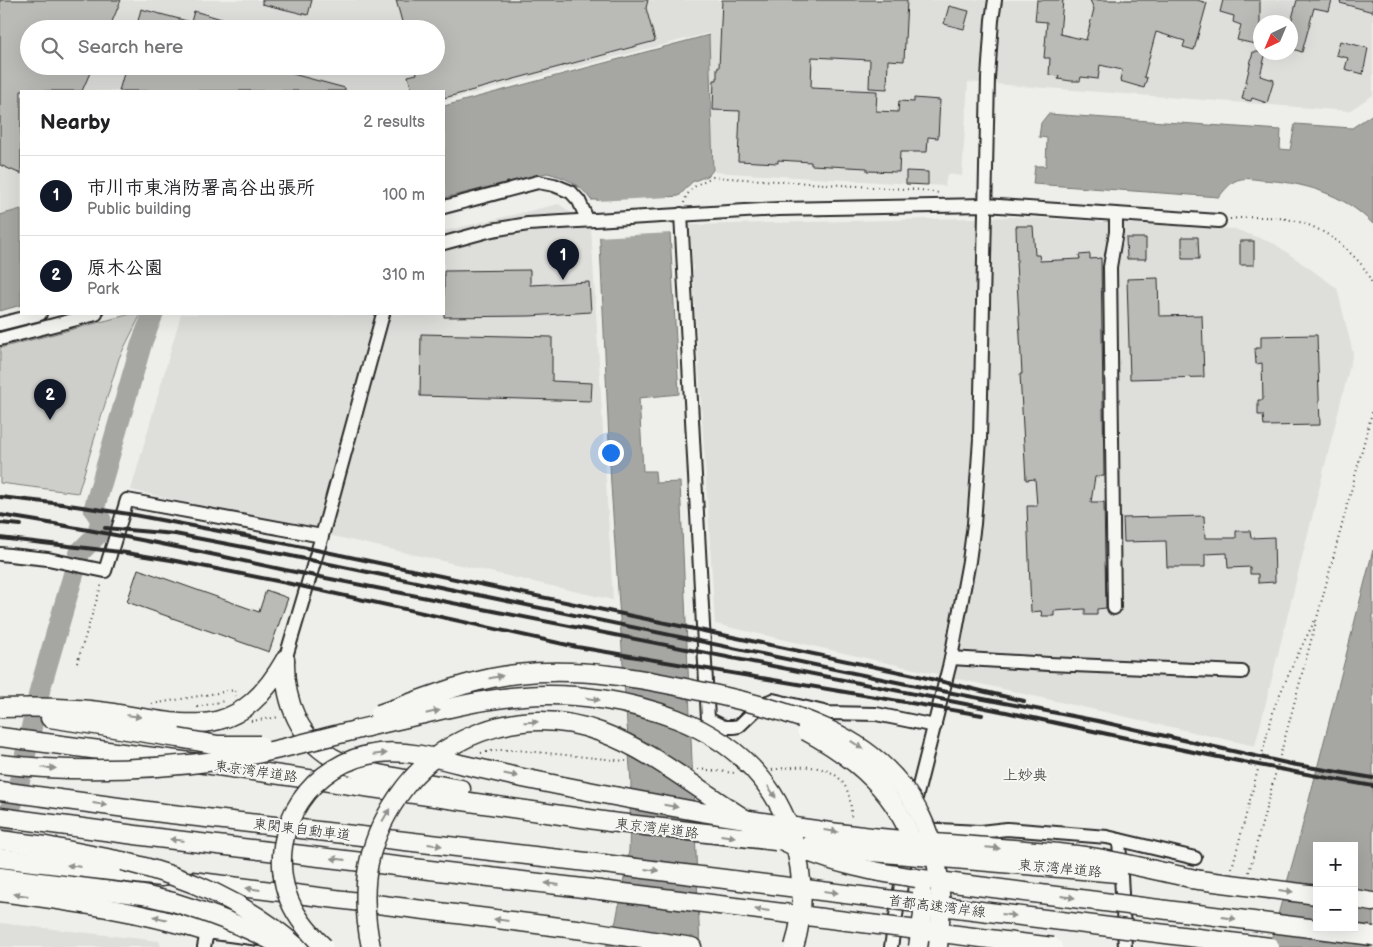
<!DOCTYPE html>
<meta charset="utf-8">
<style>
:root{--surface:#fff;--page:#f2f2f2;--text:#202124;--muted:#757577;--line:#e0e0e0;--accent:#111827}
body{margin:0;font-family:"Balsamiq Sans","Klee One",sans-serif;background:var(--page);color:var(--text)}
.controls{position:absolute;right:15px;bottom:15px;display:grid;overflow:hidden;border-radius:0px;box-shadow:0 5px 20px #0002}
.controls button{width:45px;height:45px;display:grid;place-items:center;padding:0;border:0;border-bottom:1px solid var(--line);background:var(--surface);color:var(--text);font:25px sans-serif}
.compass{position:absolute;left:1253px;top:15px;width:45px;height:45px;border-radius:50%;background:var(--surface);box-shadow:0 5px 20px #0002;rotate:224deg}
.you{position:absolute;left:610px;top:452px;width:18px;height:18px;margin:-12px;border:4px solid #fff;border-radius:50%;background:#1a73e8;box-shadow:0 0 0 8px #1a73e833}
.badge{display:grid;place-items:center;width:32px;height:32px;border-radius:50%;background:var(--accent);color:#fff;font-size:16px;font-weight:700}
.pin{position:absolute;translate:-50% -41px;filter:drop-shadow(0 1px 2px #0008)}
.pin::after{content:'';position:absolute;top:26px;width:18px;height:15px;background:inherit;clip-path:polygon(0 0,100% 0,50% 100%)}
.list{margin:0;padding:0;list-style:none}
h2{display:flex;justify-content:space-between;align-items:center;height:65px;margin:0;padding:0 20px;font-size:21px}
h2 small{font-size:16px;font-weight:400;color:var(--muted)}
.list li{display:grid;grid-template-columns:32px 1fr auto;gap:15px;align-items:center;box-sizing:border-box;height:80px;padding:0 20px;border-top:1px solid var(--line)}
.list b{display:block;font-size:19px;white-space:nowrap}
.list p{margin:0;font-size:16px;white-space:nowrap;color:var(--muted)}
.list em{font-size:16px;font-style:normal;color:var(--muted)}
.icon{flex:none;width:28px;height:28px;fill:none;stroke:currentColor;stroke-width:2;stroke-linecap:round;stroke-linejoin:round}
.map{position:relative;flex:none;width:1373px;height:947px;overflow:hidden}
.search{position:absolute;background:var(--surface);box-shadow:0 5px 20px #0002;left:20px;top:20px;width:425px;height:55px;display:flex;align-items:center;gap:12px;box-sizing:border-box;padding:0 18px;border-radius:28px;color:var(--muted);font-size:19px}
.panel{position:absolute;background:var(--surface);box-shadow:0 5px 20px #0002;left:20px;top:90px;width:425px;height:225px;border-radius:0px}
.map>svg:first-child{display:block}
</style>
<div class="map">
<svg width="1373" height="947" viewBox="0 0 1373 947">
<rect width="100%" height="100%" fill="#eeeeea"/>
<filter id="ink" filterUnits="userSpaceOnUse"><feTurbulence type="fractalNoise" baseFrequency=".02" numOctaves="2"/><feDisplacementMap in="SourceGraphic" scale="10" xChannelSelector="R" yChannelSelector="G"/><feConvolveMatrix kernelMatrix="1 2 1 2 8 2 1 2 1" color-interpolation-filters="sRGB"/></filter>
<g filter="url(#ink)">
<!-- built -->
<g fill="#dededb" fill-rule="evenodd">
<path d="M0,0H1373V95L1349,111L968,82L962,176L947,174L945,186L714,172L709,33L444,101V91H21V209L0,214ZM1260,22H1290V52H1260ZM29,29H436V66H29Z"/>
<path d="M559,204L591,228L613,600L131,490L181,314H444V231Z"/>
<path d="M1013,217L1235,229L1275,244L1337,288L1353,353L1255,746L715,624L690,225Z"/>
<path d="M0,923L159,941L161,947H0Z"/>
</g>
<!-- green -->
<path fill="#cececa" stroke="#7c7c7a" d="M131,314H141L119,358L78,493L0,483V348Z"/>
<!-- water -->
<g fill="#a6a6a3" stroke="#757573" fill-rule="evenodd">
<path d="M709,35L713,170L709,175L692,182L679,196L668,197L679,394L639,398L643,471H655L656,483L680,482L700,947H606L616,921L629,851L631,783L611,485L598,200H591C581,184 564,177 547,173L444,198V106Z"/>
<path d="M1048,114L1281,130L1280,149L1290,150L1295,124L1352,128L1373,114V224C1343,193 1302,182 1261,180C1253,179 1243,177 1235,181C1229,184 1223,192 1219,197L1033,184L1035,166H1046L1047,138L1039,137L1041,123Z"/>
<path d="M21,209V305L0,311V215Z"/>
<path d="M1373,550V947H1269L1298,843ZM1317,846H1354V928H1317Z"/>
</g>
<!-- pier -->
<path fill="#eeeeea" d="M670,197L671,233L597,237V201Z"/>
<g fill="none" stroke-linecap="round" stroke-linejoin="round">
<!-- river -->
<path stroke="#a6a6a3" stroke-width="21" d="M0,841L20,779L40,689L80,552L97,535L101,520L94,509L142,342L153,314"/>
</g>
<!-- building -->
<g fill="#babab7" stroke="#2b2b2b">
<path d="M0,0H121L109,29H29V66H93L82,91H21V174L0,165Z"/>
<path d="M262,0H312L308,15L262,4Z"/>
<path d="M396,0H648L646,8L655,41L444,98V91H412L408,76L417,74L415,66H436V29H404Z"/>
<path d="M722,0H907L904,61L888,60L887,89L869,88L870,60L812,57L811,88L877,91L876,111L898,112L899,101L914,102V98L940,100L938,138L928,137L927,152H900L899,172L867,171V168L811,165V162L778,160V163L738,161L740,111L713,110L714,80H717V68H719Z"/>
<path d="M1037,0H1063L1060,34L1086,40L1094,9L1090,0H1197L1207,3L1194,50L1183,47L1185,41L1156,32L1144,77L1147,78L1144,88L1120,81L1122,70L1100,65L1098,79L1081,77L1080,81H1071L1058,79L1059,76L1049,75L1050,58H1044L1047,22L1035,21Z"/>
<path d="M1223,0H1260V45L1237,40L1241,25L1233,22L1234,16L1220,12Z"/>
<path d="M1297,0H1332L1329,11L1314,8L1302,52L1290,48L1293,36L1290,35V26Z"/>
<path d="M1341,0H1373V12L1340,3Z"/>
<path d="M949,6L969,11L964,29L944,24Z"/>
<path d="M141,9L191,22L194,11L246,26L245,29H136Z"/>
<path d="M1340,41L1368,48L1363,74L1345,69L1348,58L1336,55Z"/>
<path d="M1253,52H1266L1260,76L1274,80L1267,103L1252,98L1251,101L1242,99Z"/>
<path d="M126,66H291L289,73L345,88V91H119Z"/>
<path d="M906,171L928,172V185L906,184Z"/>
<path d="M1016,226H1033L1035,255H1039L1040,261L1080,259L1079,255L1090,254V259L1101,258L1104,476L1095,477L1091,502H1104L1106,608L1097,609V615H1085V609L1054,611V616H1042L1041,611L1031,612L1027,506H1037L1035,479L1026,480L1020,374H1022L1016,262H1017Z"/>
<path d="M1182,237H1198L1199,259H1182Z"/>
<path d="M1126,238H1146V259H1127Z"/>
<rect x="1240" y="241" width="14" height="24"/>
<path d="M530,270V285L589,282L591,312L530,316L444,317V271Z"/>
<path d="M1158,278L1159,316L1202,315L1204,377L1130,379L1127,279Z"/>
<path d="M421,334L552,337V381L592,383L591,401L420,396Z"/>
<path d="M1317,335L1320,425L1264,426L1263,415H1258V400H1263L1262,363L1256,364L1255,348H1261V336Z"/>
<path d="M1204,516L1205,538H1236V531H1250L1251,538L1274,537L1275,582L1258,583V574H1250V567L1228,568L1227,553L1205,554V567H1167L1166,541L1124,542L1123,518Z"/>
<path d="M138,569L259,612L266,590L288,598L269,652L127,602Z"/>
</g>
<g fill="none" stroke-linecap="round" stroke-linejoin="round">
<!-- minor casing -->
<g stroke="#2b2b2b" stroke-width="16">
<g id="minor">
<path d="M444,207L538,182L554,185L571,192L579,201L587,219"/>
<path d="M681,214L708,719L724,727H733L739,726L762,704L773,700L828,713L876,714L935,726"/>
<path d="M444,243L492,230L528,224L779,209L985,205L1219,221"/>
<path d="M0,324L40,314"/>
<path d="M0,339L96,314"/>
<path d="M0,554L48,559L105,571L127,500L322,536"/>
<path d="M1114,608L1110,267L1116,232V214"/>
<path d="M951,658L1049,664L1242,672"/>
<path d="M285,660L322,536L383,314"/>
<path d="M913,810L950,663L969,561L974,524L980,439L988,78L992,20L995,0"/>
<path d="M918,829L980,832L1007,829L1107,837L1195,858"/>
<path d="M1119,840L1125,947"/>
<path d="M288,944L311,947"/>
<path d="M204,947L207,932L259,939"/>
<path d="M891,947L907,847"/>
</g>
</g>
<!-- highway casing -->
<g stroke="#2b2b2b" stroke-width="21">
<g id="highway">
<path d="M285,660C284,701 299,742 339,761C359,771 382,775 405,779C424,782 442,786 461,789"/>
<path d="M0,708C35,707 71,707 106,712C188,724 236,745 285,660"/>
<path d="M50,718L178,738"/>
<path d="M0,737L176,760L610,822"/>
<path d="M0,791L163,813L604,864"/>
<path d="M0,817L158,838L600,890"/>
<path d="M0,840L46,846L122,861"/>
<path d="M0,858L162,877"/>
<path d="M0,877L143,895L173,902"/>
<path d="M192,881L584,930L692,947"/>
<path d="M1254,887L1317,895"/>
<path d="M0,892C70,901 139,911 207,932"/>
<path d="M1354,899L1373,902"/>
</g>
</g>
<!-- path -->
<g stroke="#2b2b2b" stroke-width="2" stroke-dasharray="1 4" stroke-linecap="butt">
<path d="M684,203C687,189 700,182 713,177L921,190L939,193"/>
<path d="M1230,219C1274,214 1311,217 1345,248C1350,253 1355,257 1359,262C1365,268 1369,277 1373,285"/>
<path d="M77,663L102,583"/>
<path d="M152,704L235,690L236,696"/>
<path d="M197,707L224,701"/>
<path d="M251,721L280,717"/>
<path d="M481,753L498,750H517L626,761"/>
<path d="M698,769L735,773"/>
<path d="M772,770C815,762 854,765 851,820"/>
<path d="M1232,868L1275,705L1297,656L1316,618"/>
<path d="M1249,872L1373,409"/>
</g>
<!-- minor -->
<use href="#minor" stroke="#f6f6f2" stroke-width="12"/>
<!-- highway -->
<use href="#highway" stroke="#f6f6f2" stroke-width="18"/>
<!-- rail -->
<g stroke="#2b2b2b" stroke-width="4">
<path d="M0,497L62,504L129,514L288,544L914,675L1024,701"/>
<path d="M0,515C96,530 190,549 285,570L1006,712C1128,739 1250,765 1373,786"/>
<path d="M0,523L21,525"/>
<path d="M105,528L175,534L286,555L911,685L1098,721L1291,764L1373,778"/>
<path d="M0,538L120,552L171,560L282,582L577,647L982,715"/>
</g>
<!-- highway-bridge casing -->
<g stroke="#2b2b2b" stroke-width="21" stroke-linecap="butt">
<g id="highway-bridge">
<path d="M379,714C424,699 469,679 517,674C581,667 642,678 704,692C746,701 788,711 827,729C919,771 950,850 938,947"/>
<path d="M806,731C856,758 899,794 915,850"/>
<path d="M178,738L218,745H260"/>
<path d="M0,764C74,773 150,770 224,760C267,754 309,741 352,731C377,724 403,719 428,713C460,705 491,698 524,696C575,692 630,701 677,719C715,734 749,758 772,793C800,837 810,896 794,947"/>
<path d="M610,822L776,841"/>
<path d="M810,845L872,852L1117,873"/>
<path d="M122,861C187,877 247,902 297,947"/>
<path d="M604,864L1270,947"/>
<path d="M1191,879L1254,887"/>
<path d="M600,890L1053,947"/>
<path d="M173,902C212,914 248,927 283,947"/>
<path d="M324,947C308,932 294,915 287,894C266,828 312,761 379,753C406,750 433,757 460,764C477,768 495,772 513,776C576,789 639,801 701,812C768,823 835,834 902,840C960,846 1019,848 1077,855C1117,860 1160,872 1200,880"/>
<path d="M371,947C358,886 367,837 405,787C425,761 451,743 481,732C603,687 683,790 781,840C828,864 879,873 930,880L1373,936"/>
<path d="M918,947L923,915L922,893"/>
</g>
</g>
<!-- highway-bridge -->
<use href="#highway-bridge" stroke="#f6f6f2" stroke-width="18"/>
</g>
<!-- one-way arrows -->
<defs><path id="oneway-solid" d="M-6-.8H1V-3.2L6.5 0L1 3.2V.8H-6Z" transform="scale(1.25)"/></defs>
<g fill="#90908e">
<use href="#oneway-solid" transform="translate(496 677) rotate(-11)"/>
<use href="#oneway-solid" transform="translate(593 699) rotate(9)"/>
<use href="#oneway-solid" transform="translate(433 712) rotate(-13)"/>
<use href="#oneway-solid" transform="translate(134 716) rotate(8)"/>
<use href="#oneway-solid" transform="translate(531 722) rotate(-2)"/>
<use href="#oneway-solid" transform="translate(857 745) rotate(33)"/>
<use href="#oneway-solid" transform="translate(380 754) rotate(-6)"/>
<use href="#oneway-solid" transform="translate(49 768) rotate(3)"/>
<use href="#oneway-solid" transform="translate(511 775) rotate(12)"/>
<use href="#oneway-solid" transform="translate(772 792) rotate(57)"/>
<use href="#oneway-solid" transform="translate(100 804) rotate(8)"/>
<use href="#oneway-solid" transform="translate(671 806) rotate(10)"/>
<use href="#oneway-solid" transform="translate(386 815) rotate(-60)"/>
<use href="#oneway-solid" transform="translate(831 831) rotate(7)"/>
<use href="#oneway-solid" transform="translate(728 836) rotate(7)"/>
<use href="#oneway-solid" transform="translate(177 840) rotate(-173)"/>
<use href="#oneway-solid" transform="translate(435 845) rotate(7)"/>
<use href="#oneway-solid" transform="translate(993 848) rotate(5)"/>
<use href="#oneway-solid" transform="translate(338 859) rotate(-173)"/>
<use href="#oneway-solid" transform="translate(74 866) rotate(-173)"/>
<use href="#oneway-solid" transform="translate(652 870) rotate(7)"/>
<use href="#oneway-solid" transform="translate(552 884) rotate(-173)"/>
<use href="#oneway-solid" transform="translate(253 889) rotate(-173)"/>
<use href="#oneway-solid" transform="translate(1286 891) rotate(7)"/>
<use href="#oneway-solid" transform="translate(831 892) rotate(7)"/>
<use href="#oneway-solid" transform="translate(21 895) rotate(-172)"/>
<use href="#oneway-solid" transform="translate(1068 897) rotate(7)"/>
<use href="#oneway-solid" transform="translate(762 910) rotate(-173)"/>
<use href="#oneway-solid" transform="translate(1009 915) rotate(7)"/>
<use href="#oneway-solid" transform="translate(160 918) rotate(-167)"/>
<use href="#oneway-solid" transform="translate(1229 918) rotate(7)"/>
<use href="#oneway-solid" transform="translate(501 920) rotate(-173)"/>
</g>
</g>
<g text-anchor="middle" stroke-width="4" stroke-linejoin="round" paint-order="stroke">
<!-- street labels -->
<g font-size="14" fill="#2b2b2b" stroke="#f6f6f2">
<text transform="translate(256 771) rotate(8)" y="5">東京湾岸道路</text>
<text transform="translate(657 828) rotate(7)" y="5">東京湾岸道路</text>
<text transform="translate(302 829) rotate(7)" y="5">東関東自動車道</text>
<text transform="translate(1060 868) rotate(5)" y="5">東京湾岸道路</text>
<text transform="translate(937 906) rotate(7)" y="5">首都高速湾岸線</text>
</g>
<!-- neighbourhood labels -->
<g font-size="15" fill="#2b2b2b" stroke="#f6f6f2">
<text x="1025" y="780">上妙典</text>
</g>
</g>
</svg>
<div class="controls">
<button>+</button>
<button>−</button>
</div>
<svg class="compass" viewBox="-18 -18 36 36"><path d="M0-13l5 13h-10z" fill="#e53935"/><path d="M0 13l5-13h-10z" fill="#757577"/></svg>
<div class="you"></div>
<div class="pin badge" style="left:563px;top:280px">1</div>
<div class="pin badge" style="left:50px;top:420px">2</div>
<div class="search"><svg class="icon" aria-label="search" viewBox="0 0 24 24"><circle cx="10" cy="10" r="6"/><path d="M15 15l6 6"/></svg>Search here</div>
<section class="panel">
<h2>Nearby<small>2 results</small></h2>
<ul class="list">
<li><span class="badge">1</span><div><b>市川市東消防署高谷出張所</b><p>Public building</p></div><em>100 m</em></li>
<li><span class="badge">2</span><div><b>原木公園</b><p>Park</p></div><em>310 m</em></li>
</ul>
</section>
</div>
